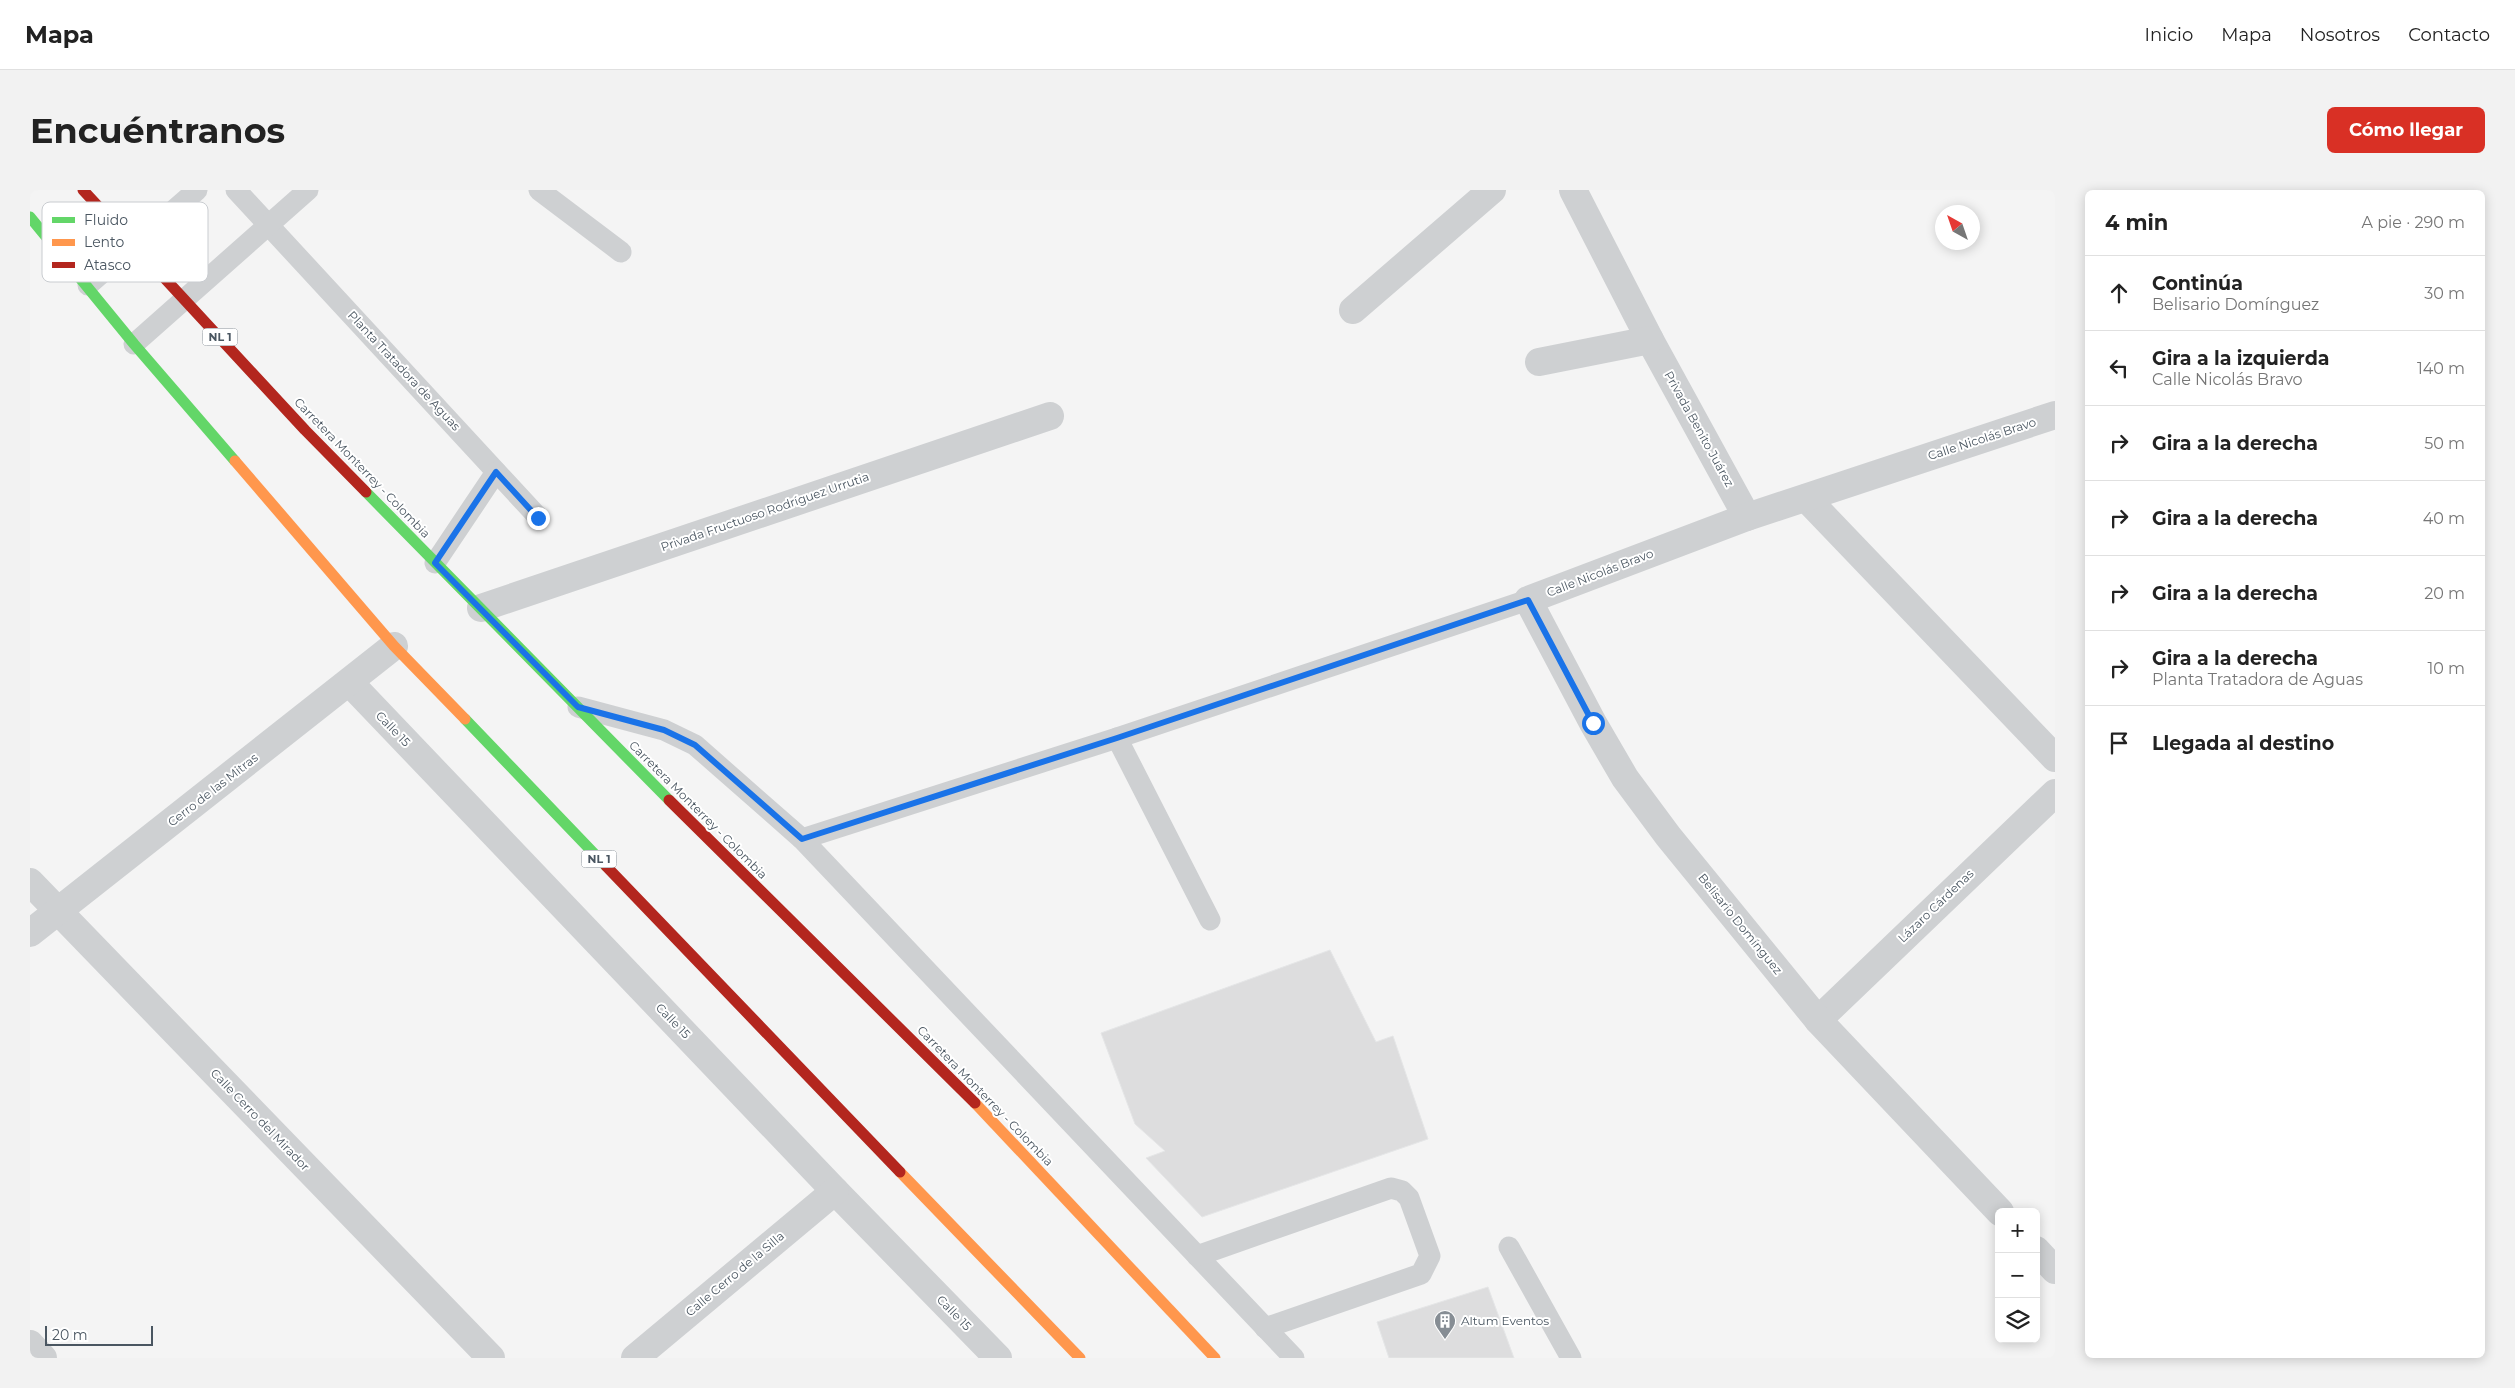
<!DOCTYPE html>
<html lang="es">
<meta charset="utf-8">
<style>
:root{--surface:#fff;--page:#f2f2f2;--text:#222;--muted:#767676;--line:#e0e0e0;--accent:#d93025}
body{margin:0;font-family:Montserrat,sans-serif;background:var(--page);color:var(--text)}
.controls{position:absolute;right:15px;bottom:15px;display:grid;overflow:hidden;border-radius:8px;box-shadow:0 2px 12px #0003}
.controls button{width:45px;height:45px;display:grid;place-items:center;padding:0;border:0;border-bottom:1px solid var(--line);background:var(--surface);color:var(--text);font:25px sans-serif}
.compass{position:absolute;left:1905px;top:15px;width:45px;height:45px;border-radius:50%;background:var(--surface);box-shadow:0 2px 12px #0003;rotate:320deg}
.scale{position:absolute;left:15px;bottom:12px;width:108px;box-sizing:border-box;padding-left:5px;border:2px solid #4a5661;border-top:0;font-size:14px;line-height:18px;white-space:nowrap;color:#4a5661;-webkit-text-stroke:4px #fff;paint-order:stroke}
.stop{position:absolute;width:15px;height:15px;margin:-11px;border:4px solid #1a73e8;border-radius:50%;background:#fff}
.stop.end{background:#1a73e8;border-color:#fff;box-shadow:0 1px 5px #0008}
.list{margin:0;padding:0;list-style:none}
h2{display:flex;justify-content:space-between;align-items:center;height:65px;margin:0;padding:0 20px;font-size:21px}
h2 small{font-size:16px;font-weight:400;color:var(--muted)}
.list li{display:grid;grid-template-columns:32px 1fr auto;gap:15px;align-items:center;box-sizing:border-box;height:75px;padding:0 20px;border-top:1px solid var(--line)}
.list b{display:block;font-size:19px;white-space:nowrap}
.list p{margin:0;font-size:16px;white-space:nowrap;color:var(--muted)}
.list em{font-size:16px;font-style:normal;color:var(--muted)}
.icon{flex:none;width:28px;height:28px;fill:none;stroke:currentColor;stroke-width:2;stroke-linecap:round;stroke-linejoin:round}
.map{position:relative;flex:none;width:2025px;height:1168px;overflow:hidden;border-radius:8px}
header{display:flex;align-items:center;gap:30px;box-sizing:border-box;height:70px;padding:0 25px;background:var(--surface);border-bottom:1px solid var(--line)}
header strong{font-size:24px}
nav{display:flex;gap:28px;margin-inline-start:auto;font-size:18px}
.intro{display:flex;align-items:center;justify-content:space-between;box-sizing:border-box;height:120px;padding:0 30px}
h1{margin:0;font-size:35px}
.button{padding:12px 22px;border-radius:8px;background:var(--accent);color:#fff;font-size:18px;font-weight:700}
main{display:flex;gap:30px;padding:0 30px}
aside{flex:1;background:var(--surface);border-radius:8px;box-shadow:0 2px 12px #0003}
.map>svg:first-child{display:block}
</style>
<header>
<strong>Mapa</strong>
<nav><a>Inicio</a><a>Mapa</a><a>Nosotros</a><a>Contacto</a></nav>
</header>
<div class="intro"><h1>Encuéntranos</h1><a class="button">Cómo llegar</a></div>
<main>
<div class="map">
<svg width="2025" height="1168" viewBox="0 0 2025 1168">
<rect width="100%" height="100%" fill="#f4f4f4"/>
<!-- building -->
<g fill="#ddddde" stroke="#e5e6e7">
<path d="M1300,760L1346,852L1363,846L1398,949L1172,1027L1116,968L1135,961L1105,934L1071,843Z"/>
<path d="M1458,1097L1484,1168H1359L1347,1132Z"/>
</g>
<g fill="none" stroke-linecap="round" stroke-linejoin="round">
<!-- lane -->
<g stroke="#ced0d2" stroke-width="21">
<path d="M206,0L509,328"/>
<path d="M509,0L591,62"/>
<path d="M58,95L167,0"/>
<path d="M104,154L278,0"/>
<path d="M405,373L466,282"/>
<path d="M548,517L634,540L665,555L772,649L1264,1168"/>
<path d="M1087,548L1180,730"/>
<path d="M772,649L1087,548L1498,410"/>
<path d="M1479,1057L1541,1168"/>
<path d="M1167,1066L1361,998L1372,1001L1379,1008L1400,1066L1391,1084L1235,1138"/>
</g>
<!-- street -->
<g stroke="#ced0d2" stroke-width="28">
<path d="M1543,0L1620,150L1717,327"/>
<path d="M1323,120L1462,0"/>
<path d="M1509,172L1620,150"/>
<path d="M1776,308L2025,568"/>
<path d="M451,418L1020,226"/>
<path d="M320,493L805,1001L968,1168"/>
<path d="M0,692L461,1168"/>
<path d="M0,743L364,456"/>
<path d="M1788,830L2025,603"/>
<path d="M1970,1022L1788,830L1638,646L1595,588L1563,533L1498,410L1717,327L2025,225"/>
<path d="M2006,1060L2025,1080"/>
<path d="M0,1154L13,1168"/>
<path d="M605,1168L805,1001"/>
</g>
<!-- fast -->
<g stroke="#63d668" stroke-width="11">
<path d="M0,27L104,154L205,271"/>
<path d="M336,302L639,610"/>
<path d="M435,529L576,676"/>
</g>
<!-- slow -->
<g stroke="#ff974d" stroke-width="11">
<path d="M205,271L364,456L435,529"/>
<path d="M945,913L1185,1168"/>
<path d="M870,982L1050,1168"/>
</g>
<!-- jam -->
<g stroke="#b3261e" stroke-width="11">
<path d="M53,0L275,240L336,302"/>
<path d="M639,610L945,913"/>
<path d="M576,676L870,982"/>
</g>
</g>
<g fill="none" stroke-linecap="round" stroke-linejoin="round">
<!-- route -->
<path stroke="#1a73e8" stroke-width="6" d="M508,328L466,282L405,373L548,517L634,540L665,555L772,649L1087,548L1498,410L1563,533"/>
</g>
<!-- icons -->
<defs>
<g id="building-pin" transform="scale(1.125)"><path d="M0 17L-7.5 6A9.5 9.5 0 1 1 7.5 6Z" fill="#868d94" stroke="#fff"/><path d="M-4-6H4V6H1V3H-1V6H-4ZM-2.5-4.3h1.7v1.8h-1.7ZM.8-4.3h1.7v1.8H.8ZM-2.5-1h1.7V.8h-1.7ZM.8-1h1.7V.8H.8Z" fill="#fff"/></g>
</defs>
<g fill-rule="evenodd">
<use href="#building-pin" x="1415" y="1131"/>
</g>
<g text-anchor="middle" stroke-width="4" stroke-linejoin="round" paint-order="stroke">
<!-- shield labels -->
<g fill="#fff" stroke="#808990" stroke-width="1">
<rect x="172.5" y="138.5" width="35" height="17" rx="4"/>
<rect x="551.5" y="660.5" width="35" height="17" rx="4"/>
</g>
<g font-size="11" font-weight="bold" fill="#4a5661">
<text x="190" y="151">NL 1</text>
<text x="569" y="673">NL 1</text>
</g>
<!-- street labels -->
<g font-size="12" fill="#4a5661" stroke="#fff">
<text transform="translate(374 181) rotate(47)" y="4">Planta Tratadora de Aguas</text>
<text transform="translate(1669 239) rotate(61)" y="4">Privada Benito Juárez</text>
<text transform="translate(1952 249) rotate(-18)" y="4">Calle Nicolás Bravo</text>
<text transform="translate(332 278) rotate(46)" y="4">Carretera Monterrey - Colombia</text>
<text transform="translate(735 322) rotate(-19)" y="4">Privada Fructuoso Rodríguez Urrutia</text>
<text transform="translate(1570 383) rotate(-21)" y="4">Calle Nicolás Bravo</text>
<text transform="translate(363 539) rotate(46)" y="4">Calle 15</text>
<text transform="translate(183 600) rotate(-38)" y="4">Cerro de las Mitras</text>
<text transform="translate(668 620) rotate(45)" y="4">Carretera Monterrey - Colombia</text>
<text transform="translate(1906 716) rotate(-44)" y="4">Lázaro Cárdenas</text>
<text transform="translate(1710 734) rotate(51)" y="4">Belisario Domínguez</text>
<text transform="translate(643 831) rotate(46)" y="4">Calle 15</text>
<text transform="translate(955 906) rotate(46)" y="4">Carretera Monterrey - Colombia</text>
<text transform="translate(230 930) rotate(46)" y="4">Calle Cerro del Mirador</text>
<text transform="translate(705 1084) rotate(-40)" y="4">Calle Cerro de la Silla</text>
<text transform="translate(924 1123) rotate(46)" y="4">Calle 15</text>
</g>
<!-- poi labels -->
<g font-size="12" fill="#4a5661" stroke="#fff" text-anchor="start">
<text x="1431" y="1135">Altum Eventos</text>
</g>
</g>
<!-- legend -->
<rect x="12" y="12" width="166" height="80" rx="8" fill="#fff" stroke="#c9ccd0" stroke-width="1"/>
<rect x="22" y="27" width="23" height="6" fill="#63d668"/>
<rect x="22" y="49" width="23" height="7" fill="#ff974d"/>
<rect x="22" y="72" width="23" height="6" fill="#b3261e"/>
<g font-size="14" fill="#4a5661">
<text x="54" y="35">Fluido</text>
<text x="54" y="57">Lento</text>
<text x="54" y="80">Atasco</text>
</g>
</svg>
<div class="controls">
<button>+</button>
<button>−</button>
<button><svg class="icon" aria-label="layers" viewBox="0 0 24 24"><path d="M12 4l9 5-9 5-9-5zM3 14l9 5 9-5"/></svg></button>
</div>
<svg class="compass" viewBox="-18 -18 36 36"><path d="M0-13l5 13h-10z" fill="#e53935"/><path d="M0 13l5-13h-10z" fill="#767676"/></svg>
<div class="scale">20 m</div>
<div class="stop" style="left:1563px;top:533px"></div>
<div class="stop end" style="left:508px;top:328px"></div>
</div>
<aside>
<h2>4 min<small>A pie · 290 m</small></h2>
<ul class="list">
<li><svg class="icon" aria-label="ahead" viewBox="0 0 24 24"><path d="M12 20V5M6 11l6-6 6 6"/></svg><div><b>Continúa</b><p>Belisario Domínguez</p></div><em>30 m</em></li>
<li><svg class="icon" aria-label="left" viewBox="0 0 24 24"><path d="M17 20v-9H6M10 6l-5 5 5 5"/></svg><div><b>Gira a la izquierda</b><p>Calle Nicolás Bravo</p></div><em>140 m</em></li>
<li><svg class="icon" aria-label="right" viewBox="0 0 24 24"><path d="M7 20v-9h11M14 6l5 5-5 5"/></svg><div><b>Gira a la derecha</b></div><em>50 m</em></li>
<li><svg class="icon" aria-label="right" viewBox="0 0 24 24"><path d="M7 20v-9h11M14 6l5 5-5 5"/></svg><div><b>Gira a la derecha</b></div><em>40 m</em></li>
<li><svg class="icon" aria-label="right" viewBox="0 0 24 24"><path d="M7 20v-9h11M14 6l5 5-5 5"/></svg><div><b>Gira a la derecha</b></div><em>20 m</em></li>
<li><svg class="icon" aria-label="right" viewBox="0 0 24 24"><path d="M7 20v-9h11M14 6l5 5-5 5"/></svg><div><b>Gira a la derecha</b><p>Planta Tratadora de Aguas</p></div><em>10 m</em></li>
<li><svg class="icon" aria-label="arrive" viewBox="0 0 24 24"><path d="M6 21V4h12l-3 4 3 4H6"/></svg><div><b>Llegada al destino</b></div></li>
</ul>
</aside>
</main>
